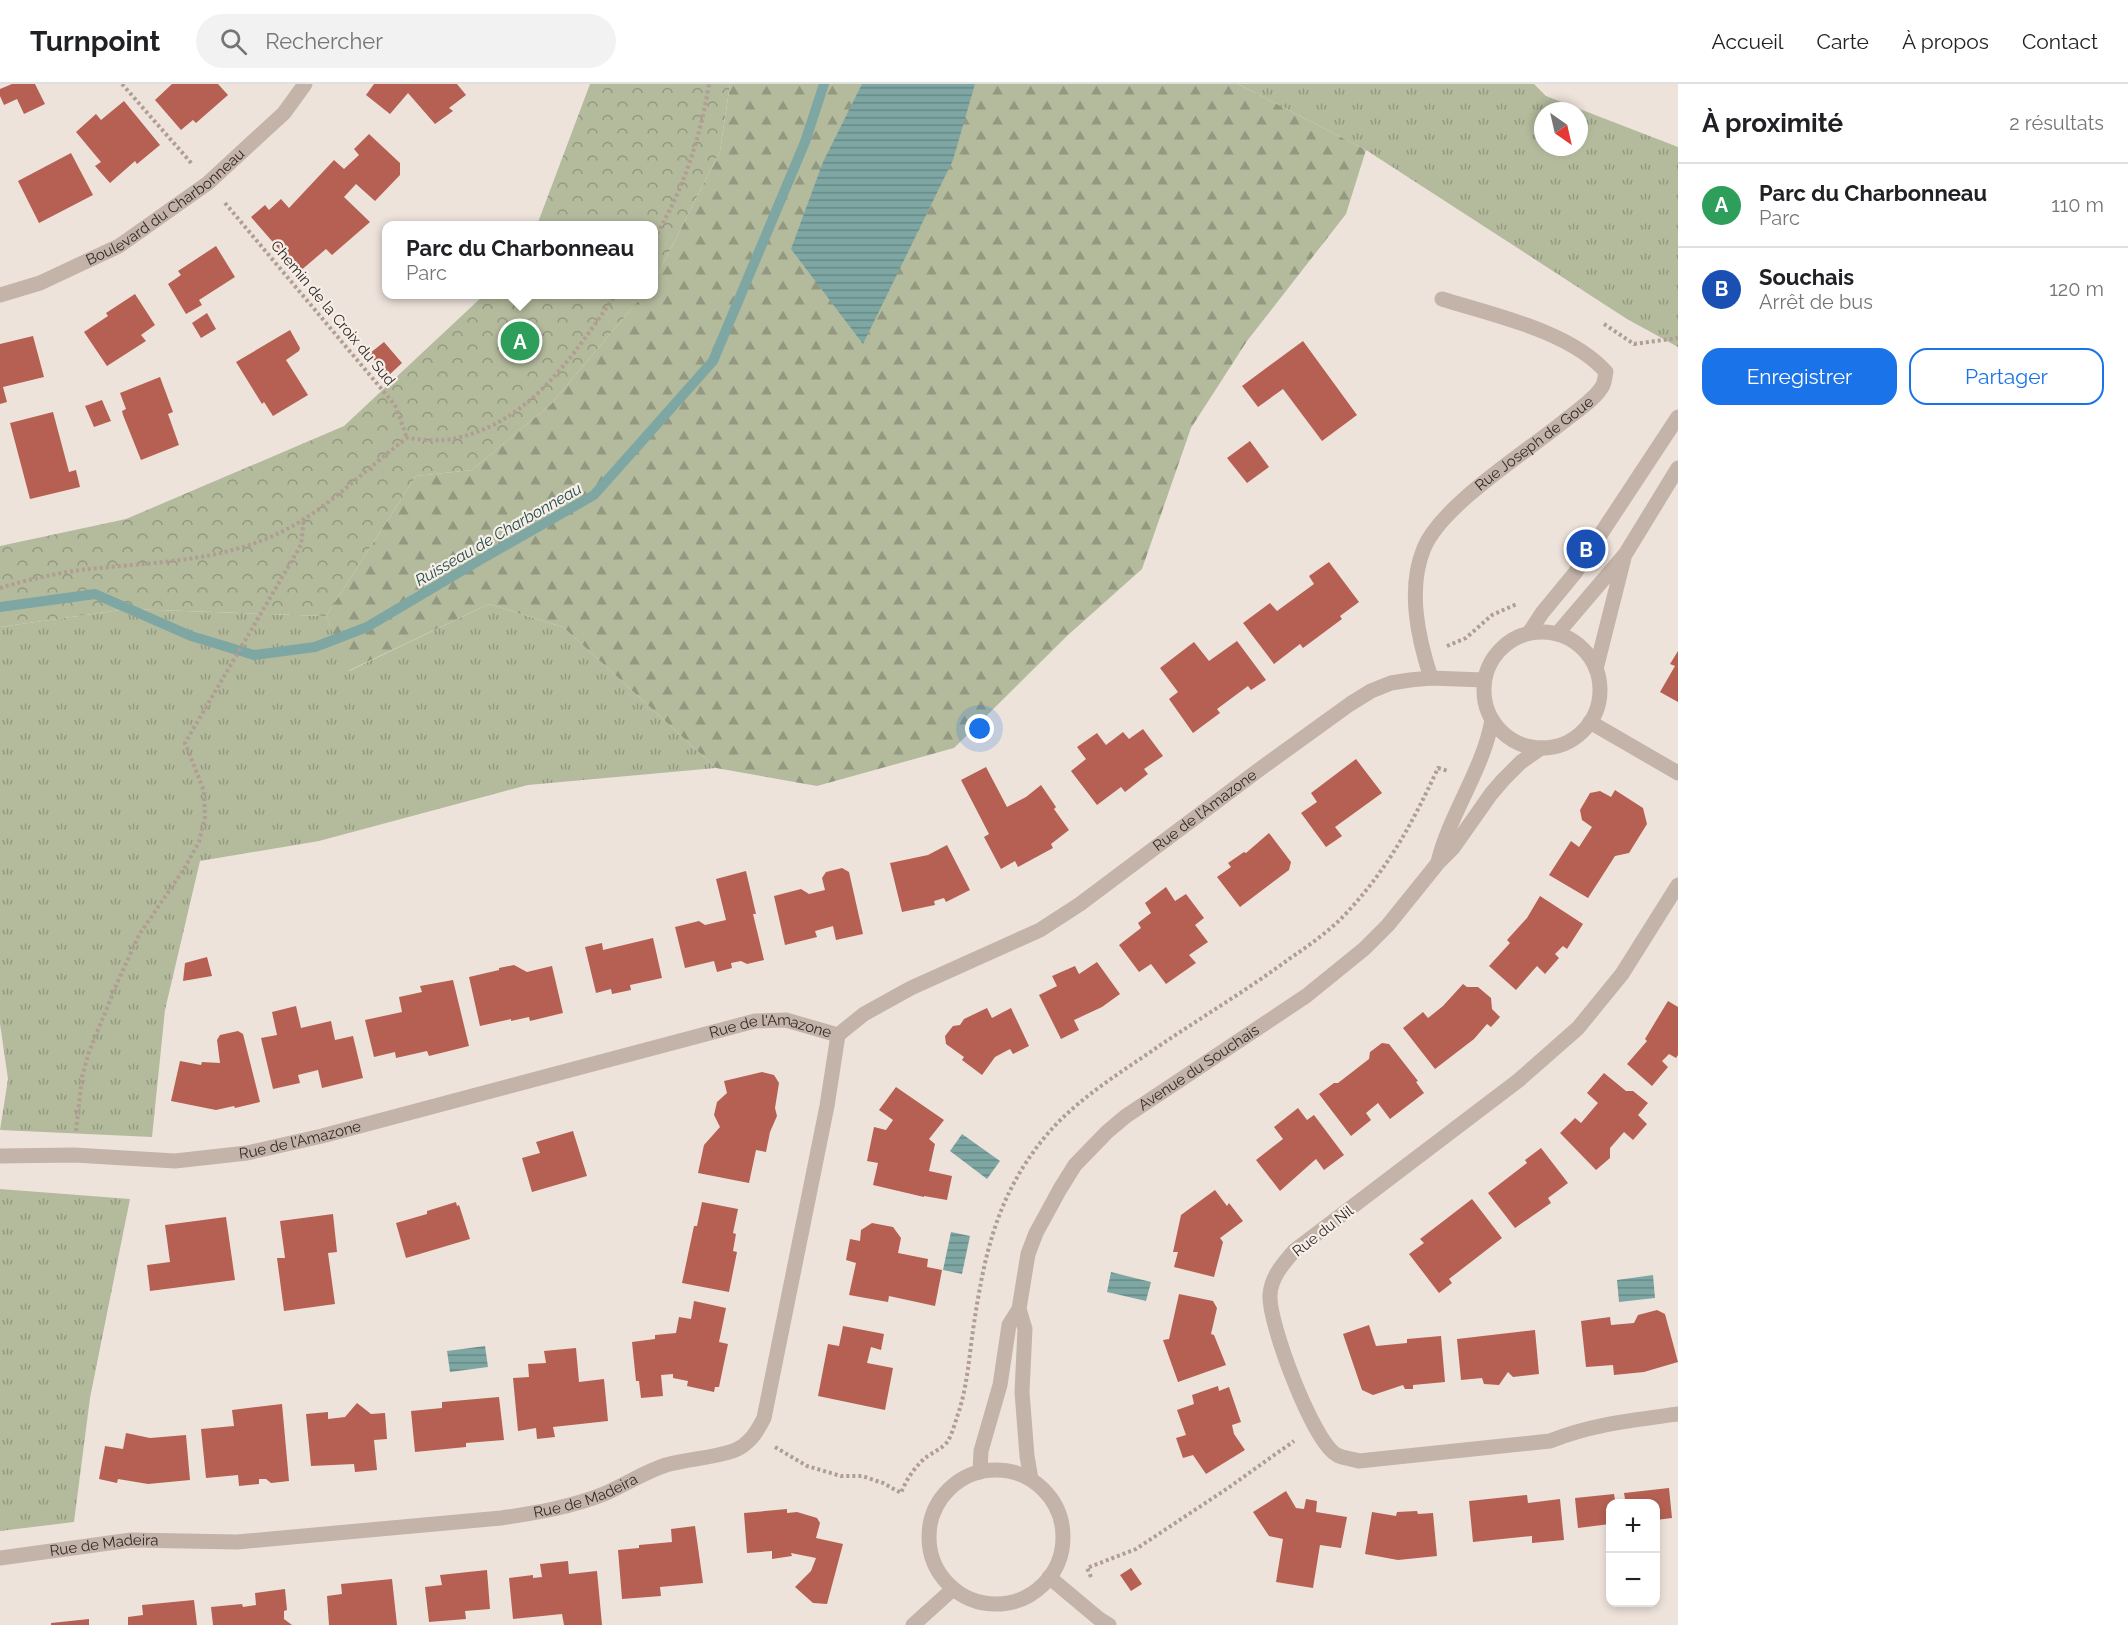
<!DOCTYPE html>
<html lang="fr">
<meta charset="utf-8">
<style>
:root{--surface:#fff;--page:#f2f2f2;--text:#202124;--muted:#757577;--line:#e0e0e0;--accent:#1a73e8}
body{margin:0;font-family:Raleway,sans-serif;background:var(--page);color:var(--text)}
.controls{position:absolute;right:18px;bottom:18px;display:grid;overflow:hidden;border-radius:12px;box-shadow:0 3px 9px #0003}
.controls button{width:54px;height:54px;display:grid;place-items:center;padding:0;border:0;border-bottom:2px solid var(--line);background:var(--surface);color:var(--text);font:30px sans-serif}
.compass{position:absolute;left:1534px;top:18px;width:54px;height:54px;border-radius:50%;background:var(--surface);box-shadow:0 3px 9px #0003;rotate:146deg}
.you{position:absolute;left:980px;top:645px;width:21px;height:21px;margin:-15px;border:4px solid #fff;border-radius:50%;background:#1a73e8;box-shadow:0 0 0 9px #1a73e833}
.badge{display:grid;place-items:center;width:39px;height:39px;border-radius:50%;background:var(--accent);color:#fff;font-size:20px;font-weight:700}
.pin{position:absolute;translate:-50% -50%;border:3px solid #fff;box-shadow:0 2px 6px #0006}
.popup{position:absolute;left:382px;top:137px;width:276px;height:78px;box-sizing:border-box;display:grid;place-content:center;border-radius:12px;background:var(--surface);filter:drop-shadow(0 2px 4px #0005);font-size:20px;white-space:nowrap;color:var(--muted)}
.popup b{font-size:22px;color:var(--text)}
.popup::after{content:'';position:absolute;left:50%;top:100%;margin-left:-12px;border:12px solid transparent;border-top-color:var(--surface)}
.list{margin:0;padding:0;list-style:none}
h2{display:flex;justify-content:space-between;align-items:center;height:78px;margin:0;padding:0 24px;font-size:26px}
h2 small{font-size:20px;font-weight:400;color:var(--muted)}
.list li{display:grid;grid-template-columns:39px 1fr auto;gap:18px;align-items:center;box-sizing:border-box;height:84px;padding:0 24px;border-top:2px solid var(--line)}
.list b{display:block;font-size:22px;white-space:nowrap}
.list p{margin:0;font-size:20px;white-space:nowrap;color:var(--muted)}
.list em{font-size:20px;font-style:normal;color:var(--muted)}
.actions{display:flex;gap:12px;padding:18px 24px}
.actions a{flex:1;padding:14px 0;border:2px solid var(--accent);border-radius:18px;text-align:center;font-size:21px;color:var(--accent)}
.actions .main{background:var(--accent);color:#fff}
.icon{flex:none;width:33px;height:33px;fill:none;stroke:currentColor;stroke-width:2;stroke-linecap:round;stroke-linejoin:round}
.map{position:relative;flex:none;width:1678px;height:1541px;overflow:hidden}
header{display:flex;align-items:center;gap:36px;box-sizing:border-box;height:84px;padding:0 30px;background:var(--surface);border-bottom:2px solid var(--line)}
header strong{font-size:28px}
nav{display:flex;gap:33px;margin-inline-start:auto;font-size:21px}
.search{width:420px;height:54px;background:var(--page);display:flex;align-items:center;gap:15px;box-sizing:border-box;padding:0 21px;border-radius:33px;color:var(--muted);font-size:22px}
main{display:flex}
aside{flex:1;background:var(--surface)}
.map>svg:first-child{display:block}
</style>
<header>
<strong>Turnpoint</strong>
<div class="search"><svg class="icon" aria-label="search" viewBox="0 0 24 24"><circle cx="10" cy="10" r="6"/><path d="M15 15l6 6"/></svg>Rechercher</div>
<nav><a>Accueil</a><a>Carte</a><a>À propos</a><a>Contact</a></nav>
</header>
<main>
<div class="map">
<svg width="1678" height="1541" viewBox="0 0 1678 1541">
<defs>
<pattern id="grass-tufts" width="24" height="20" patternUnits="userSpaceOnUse" patternTransform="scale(1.5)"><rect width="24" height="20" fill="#b4bb9d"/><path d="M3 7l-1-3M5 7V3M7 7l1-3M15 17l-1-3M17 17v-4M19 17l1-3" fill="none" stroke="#939880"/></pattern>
<pattern id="forest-firs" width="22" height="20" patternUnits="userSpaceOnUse" patternTransform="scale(1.5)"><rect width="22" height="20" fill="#b4bb9d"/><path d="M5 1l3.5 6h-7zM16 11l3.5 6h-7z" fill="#939880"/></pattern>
<pattern id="park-crowns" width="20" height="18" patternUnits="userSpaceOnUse" patternTransform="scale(1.5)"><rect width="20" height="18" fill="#b4bb9d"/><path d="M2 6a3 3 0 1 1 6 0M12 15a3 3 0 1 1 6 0" fill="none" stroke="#939880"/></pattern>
<pattern id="water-rules" width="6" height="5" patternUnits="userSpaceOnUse" patternTransform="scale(1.5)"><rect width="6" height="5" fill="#7ea7a4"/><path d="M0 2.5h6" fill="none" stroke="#688886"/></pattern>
</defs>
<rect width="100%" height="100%" fill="#eee3db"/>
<!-- grass -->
<g fill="url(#grass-tufts)" fill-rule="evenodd">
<path d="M1238,0H1534L1546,12L1678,63V263L1627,235L1366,66ZM1543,27H1579V63H1543Z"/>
<path d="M489,520L563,543L716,684L528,701L319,757L200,777L165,926L152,1053L0,1046L8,995L0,940V543L128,525L326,532L349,587Z"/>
<path d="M0,1105L130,1115L90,1314L74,1438L0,1447Z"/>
</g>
<!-- forest -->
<path fill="url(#forest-firs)" d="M730,0H1238L1366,66L1346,130L1247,257L1191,344L1142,485L1068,551L954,664L817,702L716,684L563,543L489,520L348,587L326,532L416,392L472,386L551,320L643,211L654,210V198L720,67Z"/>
<!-- park -->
<g fill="url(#park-crowns)">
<path d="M590,0H730L720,67L654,198V142L537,141Z"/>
<path d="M485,210L643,211L551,320L472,386L416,392L326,532L128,525L0,543V462L126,435L344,342Z"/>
</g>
<!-- water -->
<g fill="url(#water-rules)">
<path d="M862,0H975L953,76L863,260L791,165L823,78Z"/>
<path d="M962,1050L1000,1077L987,1095L950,1067Z"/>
<path d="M951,1148L970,1152L962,1190L943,1186Z"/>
<path d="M1111,1188L1151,1198L1146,1217L1107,1208Z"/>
<path d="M1653,1191L1655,1214L1619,1218L1617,1196Z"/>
<path d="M485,1262L488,1283L450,1288L447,1267Z"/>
</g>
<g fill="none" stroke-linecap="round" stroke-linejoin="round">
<!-- stream -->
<path stroke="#7ea7a4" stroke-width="10" d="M0,523L95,510L191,552L254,571L315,563L367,543L485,473L594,411L713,277L805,58L824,0"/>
</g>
<!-- building -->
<g fill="#b56052">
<path d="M12,0H35L45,20L24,30L17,15L4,21L0,12V5Z"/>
<path d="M172,0H218L228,11L196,39L193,36L181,46L155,16Z"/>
<path d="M374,0H457L466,11L449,24L453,27L435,40L408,9L390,30L366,11Z"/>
<path d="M124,17L160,61L137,80L135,77L110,99L95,82L101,78L76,48L96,30L101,36Z"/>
<path d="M369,50L400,79V91L375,117L356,100L344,113L370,138L332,171L326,165L299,188L251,133L265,121L269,126L281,115L289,124L334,76L344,85L359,71L354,65Z"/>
<path d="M71,69L93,111L39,139L18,97Z"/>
<path d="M216,162L235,193L199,216L202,221L186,230L168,200L181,191L178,187Z"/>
<path d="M135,210L155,241L141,251L146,257L107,282L84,248L108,232L106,229Z"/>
<path d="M207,229L216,245L201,254L192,239Z"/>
<path d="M290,246L300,264L299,267L286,276L308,311L273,332L264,318L262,320L236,278Z"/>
<path d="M33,252L44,293L3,303L7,318L0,320V260Z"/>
<path d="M1303,257L1357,331L1322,357L1283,305L1258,323L1242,302Z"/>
<path d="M384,258L402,279L388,292L369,270Z"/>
<path d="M160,293L173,328L168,330L179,361L141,376L123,331L122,327L126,325L120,309Z"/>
<path d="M102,316L111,337L94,343L85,322Z"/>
<path d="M53,328L69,388L76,386L80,403L30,415L10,339Z"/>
<path d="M1250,357L1269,383L1247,399L1227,374Z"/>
<path d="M1329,478L1359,518L1340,532L1342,535L1303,564L1300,560L1274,580L1243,539L1270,519L1277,527L1314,500L1309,492Z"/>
<path d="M1237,557L1266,596L1251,606L1248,602L1217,625L1220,629L1193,649L1169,615L1178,608L1160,584L1194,558L1209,577Z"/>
<path d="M1678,567V618L1660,608L1675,582L1670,580Z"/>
<path d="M1143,645L1163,672L1144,685L1148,690L1125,708L1121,703L1097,721L1071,687L1086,675L1077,663L1097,649L1106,661L1123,648L1129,655Z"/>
<path d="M1356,675L1382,709L1335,743L1342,752L1326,763L1301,729L1317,718L1311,709Z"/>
<path d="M986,683L1007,723L1026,713L1041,701L1056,723L1054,725L1069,746L1051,760L1053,764L1018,783L1015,777L1001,785L984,753L989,750L961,696Z"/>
<path d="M1615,706L1643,724L1647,740L1629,769L1615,772L1588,814L1549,791L1571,757L1579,763L1592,743L1582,736L1580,726L1590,709L1600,707L1611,713Z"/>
<path d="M1269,749L1291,778L1289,786L1240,823L1217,793L1231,783L1228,779L1244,768L1246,769Z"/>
<path d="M947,761L970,806L946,818L944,814L934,817L935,821L902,828L890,779L928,771Z"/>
<path d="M842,784L849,788L863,850L836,856L833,842L815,847L817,853L785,861L774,812L801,805L809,810L825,806L822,794L826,788Z"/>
<path d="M746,787L756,830H753L764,876L747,880L741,877L731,879L732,884L717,888L714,877L685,884L675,843L699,837L705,841L726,836L716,795Z"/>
<path d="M1166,803L1175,817L1186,810L1204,834L1195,841L1208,858L1189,871L1196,879L1166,900L1151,880L1139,888L1119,861L1141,844L1138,839L1151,829L1145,819Z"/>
<path d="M1540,812L1583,840L1567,865L1563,862L1555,870L1559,874L1545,890L1537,882L1516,906L1489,882L1510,859L1507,856L1527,834Z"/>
<path d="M653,854L662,894L630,901L631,906L612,910L611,905L596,909L585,863L602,859L603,866Z"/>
<path d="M207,873L212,892L183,897L185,879Z"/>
<path d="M1097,878L1120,910L1102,923L1074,936L1079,946L1061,955L1039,911L1057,902L1052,892L1075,882L1079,890Z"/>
<path d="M514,881L527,888L552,882L563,929L530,937L529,933L511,937V935L480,942L469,893L499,886V884Z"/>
<path d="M453,896L469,962L429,972L427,967L396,974L395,968L374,973L365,936L402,928L399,913L422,908L420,902Z"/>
<path d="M1463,900L1467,903H1478L1491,914L1492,925L1500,933L1491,943L1487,940L1474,955L1435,985L1403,944L1423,928L1428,934L1443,922Z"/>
<path d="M1668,917L1678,923V971L1676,974L1669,970L1662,977L1668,983L1652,1002L1627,980L1647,957L1645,955Z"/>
<path d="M296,922L301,944L331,937L335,956L353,952L363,994L322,1004L318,986L298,991L300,999L273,1005L261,954L277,951L272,928Z"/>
<path d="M987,924L992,934L1011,924L1029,962L1013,970L1010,965L995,973L982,991L962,976L964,973L946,960L945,952L953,942L960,941L964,935Z"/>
<path d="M238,947L243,950L260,1018L235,1024L234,1022L216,1026L171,1017L180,977L201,981L202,978L220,979L217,956L220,951Z"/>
<path d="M1382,959L1389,960L1418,997L1416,998L1424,1009L1390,1035L1378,1019L1366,1029L1371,1036L1351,1052L1319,1010L1334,999H1338L1369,975L1370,968Z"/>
<path d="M762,988L774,991L779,999L775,1024L777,1032L770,1048L766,1068L756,1066L749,1099L698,1089L704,1061L720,1043L714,1031L717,1018L727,1009L724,997Z"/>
<path d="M1604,989L1626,1007H1633L1648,1019L1638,1031L1647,1040L1633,1056L1624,1048L1610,1064V1074L1596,1086L1560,1049L1575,1034L1581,1039L1598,1019L1587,1009Z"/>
<path d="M896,1003L944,1036L929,1055L935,1060L929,1087L952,1092L947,1116L924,1112V1113L873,1101L878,1079L867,1077L874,1043L886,1046L893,1036L879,1026Z"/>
<path d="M1298,1024L1307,1036L1314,1031L1344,1071L1324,1086L1316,1075L1280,1107L1256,1076L1283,1055L1274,1043Z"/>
<path d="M573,1047L587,1092L532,1108L522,1074L540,1069L536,1058Z"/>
<path d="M1541,1064L1568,1099L1548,1114L1551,1119L1515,1144L1488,1109L1527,1079L1525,1076Z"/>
<path d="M1215,1106L1227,1122L1229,1119L1243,1137L1220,1154L1223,1158L1214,1193L1174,1183L1178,1168H1173L1181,1131Z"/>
<path d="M1472,1115L1502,1154L1449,1195L1452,1199L1439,1209L1409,1170L1424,1159L1420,1155Z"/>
<path d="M456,1118L457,1122L459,1121L470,1155L406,1174L396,1139L427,1130V1127Z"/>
<path d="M702,1118L738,1125L733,1149L736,1150L733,1167L737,1168L729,1208L682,1199L694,1142H697Z"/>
<path d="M333,1130L337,1168L328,1169L335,1220L284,1227L277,1174H285L280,1137Z"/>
<path d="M226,1133L235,1196L150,1207L147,1181L170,1178L165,1141Z"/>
<path d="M872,1139L893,1143L901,1154L898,1169L928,1175L927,1183L942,1186L935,1222L889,1212L888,1218L849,1211L856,1179L846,1176L850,1155L860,1157L861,1146Z"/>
<path d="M1179,1210L1213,1217L1217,1224L1211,1250L1214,1251L1226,1281L1178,1298L1163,1256L1169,1255Z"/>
<path d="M694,1217L726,1224L719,1258L728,1260L719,1303H715L714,1308L687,1302L688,1297L673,1294V1290L661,1291L663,1312L641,1314L639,1297H636L632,1258L655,1255V1251L676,1249L679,1233L691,1235Z"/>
<path d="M1657,1226L1665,1230L1678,1278L1644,1288L1614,1291L1613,1281L1586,1283L1581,1237L1610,1233L1611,1241L1634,1239L1638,1231Z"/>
<path d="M1369,1241L1376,1262L1407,1259V1255L1441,1252L1445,1298L1413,1301V1305H1405L1403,1301L1373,1311L1362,1306L1343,1250Z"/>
<path d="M843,1242L884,1250L881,1266L871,1263L867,1279L893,1284L885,1326L818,1312L828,1260L839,1262Z"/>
<path d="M1535,1246L1539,1290L1513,1293L1508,1288L1499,1301L1484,1300L1482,1294L1461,1296L1457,1255Z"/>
<path d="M576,1264L579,1298L604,1295L608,1337L553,1343L555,1353L537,1355L536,1344L518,1347L513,1294L529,1293L528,1280L546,1279L544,1267Z"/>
<path d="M1218,1302L1219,1307L1229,1303L1241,1338L1232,1341L1234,1350L1245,1366L1206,1390L1193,1371L1183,1374L1176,1354L1186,1351L1177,1326L1194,1320L1192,1311Z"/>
<path d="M499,1313L504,1356L466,1359V1363L415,1368L411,1327L442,1324V1318Z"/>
<path d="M357,1319L371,1330L385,1329L387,1355L374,1356L377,1386L355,1388L354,1380L311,1382L306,1330L328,1328V1335L345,1333Z"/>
<path d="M282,1320L289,1397L271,1399L266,1395H259V1400L239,1402L238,1391L206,1394L201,1345L234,1342L232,1326Z"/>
<path d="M126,1349L150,1354L186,1351L190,1396L148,1400L118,1395L117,1399L99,1395L105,1362L123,1365Z"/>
<path d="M1669,1404L1672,1434L1656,1436V1420H1610V1440L1578,1444L1575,1414L1614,1410L1615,1416L1625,1415L1624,1409Z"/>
<path d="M1286,1407L1296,1424L1304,1425L1306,1415L1317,1417L1316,1428L1347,1433L1341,1464L1320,1461L1313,1504L1276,1498L1283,1455L1269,1452L1253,1428Z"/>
<path d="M1527,1411L1528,1419L1560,1415L1564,1456L1532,1459V1452L1473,1458L1469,1417Z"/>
<path d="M787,1425V1429L797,1428L817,1434L820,1439L816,1454L843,1460L827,1520L813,1519L795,1503L811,1487L816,1474L791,1469L792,1472L772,1475V1467L747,1469L744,1429Z"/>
<path d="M1417,1427L1418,1430L1433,1429L1437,1472L1398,1476L1365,1470L1372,1428L1396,1432L1397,1428Z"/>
<path d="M695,1442L703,1499L660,1503L661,1512L622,1515L618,1466L639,1464V1461L672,1458L671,1445Z"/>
<path d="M568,1477L569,1490L597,1487L602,1541H564L562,1530L513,1535L509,1494L533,1491V1494L542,1493L540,1480Z"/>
<path d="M1131,1484L1142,1500L1131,1507L1120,1491Z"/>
<path d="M487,1486L490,1525L465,1527L466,1535L429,1538L425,1503L442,1501L440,1491Z"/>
<path d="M392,1495L397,1541H329L327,1512L342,1510L341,1500Z"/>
<path d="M285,1505L287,1526L284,1527V1535L292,1541H213L211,1523L242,1520L243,1523L256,1521L255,1509Z"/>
<path d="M194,1516L197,1541H128V1533L143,1531L142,1521Z"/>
<path d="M89,1535V1541H51V1539Z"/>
</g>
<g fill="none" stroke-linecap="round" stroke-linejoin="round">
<!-- path -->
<g stroke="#b09d93" stroke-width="4" stroke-dasharray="3 3" stroke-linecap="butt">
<path d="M122,0L193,81"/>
<path d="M225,119L395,321L407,354"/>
<path d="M654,155C683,106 700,56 709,0"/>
<path d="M1604,240L1634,260L1678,254"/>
<path d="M0,504C26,496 53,490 80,486C141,479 205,479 263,456C319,435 361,388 407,354C424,356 441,358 457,354C532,337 575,269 616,210"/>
<path d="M1447,562L1466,554L1492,531L1517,520"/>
<path d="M76,1047L82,993L89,968L118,897L139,851L184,785L199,758L205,733L204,707L185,659L301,461L304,434"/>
<path d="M775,1363L807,1382L841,1392H862L883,1399L901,1409C906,1396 914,1384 925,1374C932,1369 943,1364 948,1357C952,1350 955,1339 958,1330C967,1304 969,1274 973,1246C984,1172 996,1113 1044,1054C1076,1015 1119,990 1159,962C1202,933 1247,906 1289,875C1311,860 1334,844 1351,824C1390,781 1414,736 1438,684L1448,687"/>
<path d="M1091,1493L1087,1484L1136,1465L1228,1404L1294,1357"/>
</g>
<!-- lane -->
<path stroke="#c4b3a9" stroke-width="15" d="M1529,549L1542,529L1575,489L1678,333"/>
<!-- street -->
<g stroke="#c4b3a9" stroke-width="15">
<path id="s1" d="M0,211L40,199L119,162L208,99L284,29L305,0"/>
<circle cx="1542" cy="606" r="58"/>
<path d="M1557,550L1626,469L1678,384"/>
<path d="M1596,585L1624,474"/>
<path id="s2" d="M1431,594C1418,554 1407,505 1424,464C1442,421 1525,369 1563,338C1574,329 1597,314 1603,301C1605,297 1605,291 1606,288C1570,247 1493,231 1442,215"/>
<path d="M1590,638L1678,689"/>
<path d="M1438,778C1450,729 1483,686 1492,636"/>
<path d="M1678,801L1622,890L1578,944L1519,996L1294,1167C1283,1180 1271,1193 1270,1211C1268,1238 1313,1358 1337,1371C1343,1374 1352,1375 1359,1377L1550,1357C1592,1340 1634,1336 1678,1330"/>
<path id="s3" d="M0,1072L74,1071L175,1077L247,1069L322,1052L755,937L786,936L838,951L864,930L911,904L1040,846L1080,820L1260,685L1350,620L1371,607L1391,599L1410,596L1431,594L1484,596"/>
<path d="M1019,1225L1025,1245L1022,1308L1027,1372L1031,1395"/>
<circle cx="996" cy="1453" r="67"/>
<path id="s4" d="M980,1388L981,1367L1000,1301L1009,1241L1019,1225L1028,1170L1036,1149L1060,1105L1075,1081L1107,1048L1126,1032L1306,912L1364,865L1388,841L1438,779L1453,764L1491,710L1503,696L1521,678L1541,664"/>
<path id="s5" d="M0,1474L131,1456L237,1458L501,1434C536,1429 571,1423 604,1410C625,1401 644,1388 666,1381C688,1375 712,1374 733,1367C749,1361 757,1348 764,1334L827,1022L838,951"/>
<path d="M1049,1493L1098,1534L1109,1541"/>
<path d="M913,1541L953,1505"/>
</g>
</g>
<g text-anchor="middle" stroke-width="4.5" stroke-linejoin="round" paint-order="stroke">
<!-- street labels -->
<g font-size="15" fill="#322a28" stroke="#f6eee7">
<text dy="5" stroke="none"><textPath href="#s1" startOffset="189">Boulevard du Charbonneau</textPath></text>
<text transform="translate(333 229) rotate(50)" y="5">Chemin de la Croix du Sud</text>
<text dy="5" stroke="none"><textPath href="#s2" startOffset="286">Rue Joseph de Goue</textPath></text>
<text dy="5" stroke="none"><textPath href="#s3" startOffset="1290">Rue de l'Amazone</textPath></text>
<text dy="5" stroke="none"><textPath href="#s3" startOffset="788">Rue de l'Amazone</textPath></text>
<text dy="5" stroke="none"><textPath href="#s4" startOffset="484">Avenue du Souchais</textPath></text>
<text dy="5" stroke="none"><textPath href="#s3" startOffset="302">Rue de l'Amazone</textPath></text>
<text transform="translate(1323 1147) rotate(-38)" y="5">Rue du Nil</text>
<text dy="5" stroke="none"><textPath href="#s5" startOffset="591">Rue de Madeira</textPath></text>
<text dy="5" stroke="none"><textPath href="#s5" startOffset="105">Rue de Madeira</textPath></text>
</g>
<!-- water labels -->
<g font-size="16" font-style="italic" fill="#234e4d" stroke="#f6eee7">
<text transform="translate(498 450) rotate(-30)" y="6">Ruisseau de Charbonneau</text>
</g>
</g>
</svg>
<div class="controls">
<button>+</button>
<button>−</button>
</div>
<svg class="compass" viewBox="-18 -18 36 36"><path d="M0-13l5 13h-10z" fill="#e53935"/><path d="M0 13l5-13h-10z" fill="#757577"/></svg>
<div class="you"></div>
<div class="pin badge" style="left:520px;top:257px;background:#2e9e5b">A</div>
<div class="popup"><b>Parc du Charbonneau</b>Parc</div>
<div class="pin badge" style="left:1586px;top:465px;background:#1a4fb4">B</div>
</div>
<aside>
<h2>À proximité<small>2 résultats</small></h2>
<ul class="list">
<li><span class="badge" style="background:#2e9e5b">A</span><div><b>Parc du Charbonneau</b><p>Parc</p></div><em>110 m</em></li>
<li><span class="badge" style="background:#1a4fb4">B</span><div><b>Souchais</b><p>Arrêt de bus</p></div><em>120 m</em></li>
</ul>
<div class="actions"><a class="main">Enregistrer</a><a>Partager</a></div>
</aside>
</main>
